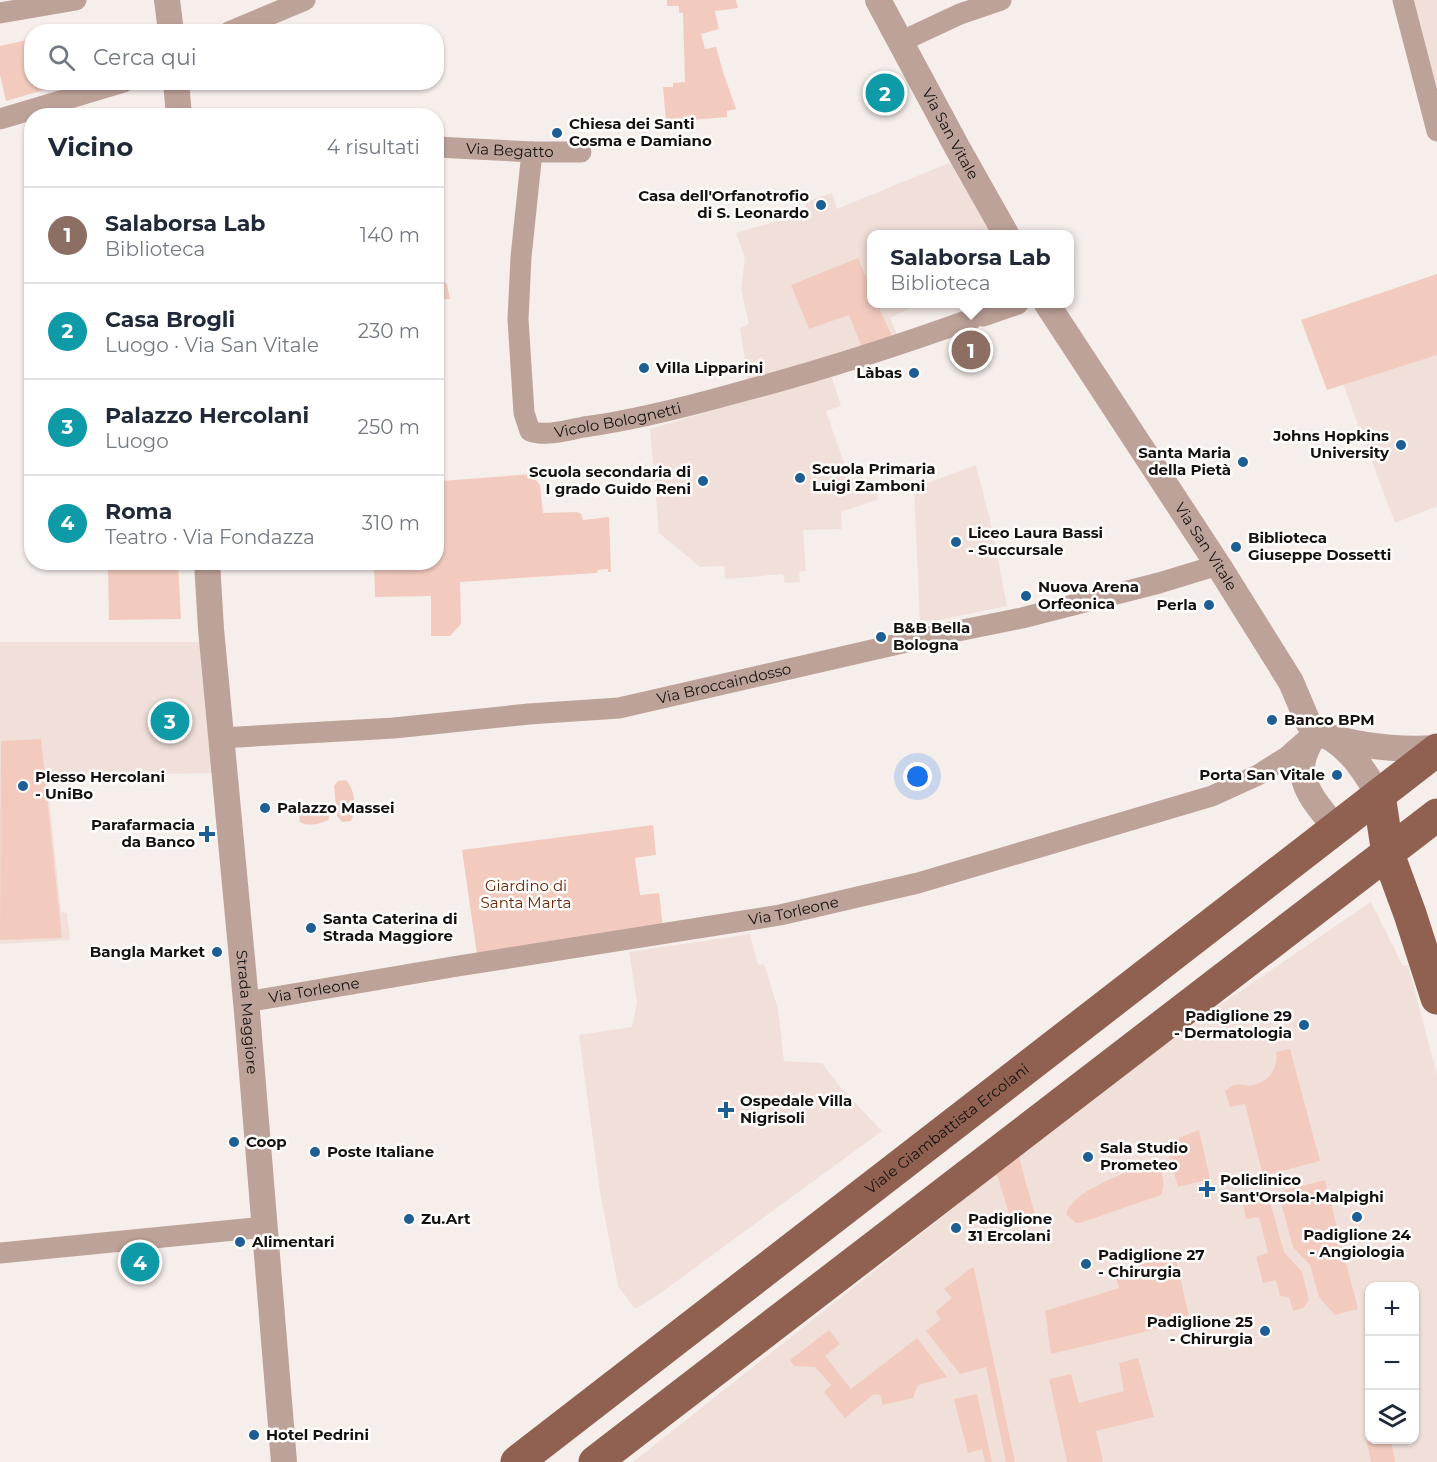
<!DOCTYPE html>
<html lang="it">
<meta charset="utf-8">
<style>
:root{--surface:#fff;--page:#f6f6f7;--text:#1f2937;--muted:#747a83;--line:#e0e1e3;--accent:#d93025}
body{margin:0;font-family:Montserrat,sans-serif;background:var(--page);color:var(--text)}
.controls{position:absolute;right:18px;bottom:18px;display:grid;overflow:hidden;border-radius:12px;box-shadow:0 2px 4px #0004}
.controls button{width:54px;height:54px;display:grid;place-items:center;padding:0;border:0;border-bottom:2px solid var(--line);background:var(--surface);color:var(--text);font:30px sans-serif}
.you{position:absolute;left:918px;top:777px;width:21px;height:21px;margin:-15px;border:4px solid #fff;border-radius:50%;background:#1a73e8;box-shadow:0 0 0 9px #1a73e833}
.badge{display:grid;place-items:center;width:39px;height:39px;border-radius:50%;background:var(--accent);color:#fff;font-size:20px;font-weight:700}
.pin{position:absolute;translate:-50% -50%;border:3px solid #fff;box-shadow:0 2px 6px #0006}
.popup{position:absolute;left:867px;top:230px;width:207px;height:78px;box-sizing:border-box;display:grid;place-content:center;border-radius:12px;background:var(--surface);filter:drop-shadow(0 2px 4px #0005);font-size:20px;white-space:nowrap;color:var(--muted)}
.popup b{font-size:22px;color:var(--text)}
.popup::after{content:'';position:absolute;left:50%;top:100%;margin-left:-12px;border:12px solid transparent;border-top-color:var(--surface)}
.list{margin:0;padding:0;list-style:none}
h2{display:flex;justify-content:space-between;align-items:center;height:78px;margin:0;padding:0 24px;font-size:26px}
h2 small{font-size:20px;font-weight:400;color:var(--muted)}
.list li{display:grid;grid-template-columns:39px 1fr auto;gap:18px;align-items:center;box-sizing:border-box;height:96px;padding:0 24px;border-top:2px solid var(--line)}
.list b{display:block;font-size:22px;white-space:nowrap}
.list p{margin:0;font-size:20px;white-space:nowrap;color:var(--muted)}
.list em{font-size:20px;font-style:normal;color:var(--muted)}
.icon{flex:none;width:33px;height:33px;fill:none;stroke:currentColor;stroke-width:2;stroke-linecap:round;stroke-linejoin:round}
.map{position:relative;flex:none;width:1437px;height:1462px;overflow:hidden}
.search{position:absolute;background:var(--surface);box-shadow:0 2px 4px #0004;left:24px;top:24px;width:420px;height:66px;display:flex;align-items:center;gap:15px;box-sizing:border-box;padding:0 21px;border-radius:24px;color:var(--muted);font-size:22px}
.panel{position:absolute;background:var(--surface);box-shadow:0 2px 4px #0004;left:24px;top:108px;width:420px;height:462px;border-radius:24px}
.map>svg:first-child{display:block}
</style>
<div class="map">
<svg width="1437" height="1462" viewBox="0 0 1437 1462">
<rect width="100%" height="100%" fill="#f6eeeb"/>
<!-- built -->
<g fill="#f1e0da" fill-rule="evenodd">
<path d="M1403,0H1437V131Z"/>
<path d="M951,162L991,234H872V304H919L890,318L899,339L748,379L740,328L749,324L741,289L745,258L736,233L808,212L805,202L832,193L837,209Z"/>
<path d="M1437,355V506L1395,523L1343,384Z"/>
<path d="M831,375L841,406L826,411L850,480L862,476L867,488L880,483L877,500L841,512L842,529L803,530L806,571L799,572L800,582L785,583L783,574L725,579L724,566L700,567L659,533L650,429Z"/>
<path d="M976,465L990,520L1007,606L920,624L914,488Z"/>
<path d="M0,642H202L213,773L47,777L61,912L67,913L70,940L0,944Z"/>
<path d="M1371,902L1403,966L1408,965L1437,1075V1462H633L955,1207L1037,1138L1214,1009ZM1370,1286H1414V1440H1370Z"/>
<path d="M750,934L758,965L764,964L778,1009L784,1061L822,1063L841,1088L882,1131L655,1297L635,1309L618,1286L600,1192L579,1035L632,1027L637,1002L629,952Z"/>
</g>
<!-- green -->
<g fill="#f2cbbe">
<path d="M667,0H736L738,8L715,11L719,29L701,34L705,49L716,47L723,72L736,109L727,111V117L666,122L663,87H673V83L685,82L683,13H679V6H667Z"/>
<path d="M31,39L32,82L42,83L44,90L6,101L0,75V46Z"/>
<path d="M858,258L872,291V304H877L894,340L863,350L849,315L809,329L791,285Z"/>
<path d="M1437,274V355L1327,390L1301,320Z"/>
<path d="M437,281H443L447,284L450,299H437Z"/>
<path d="M531,474L540,485L543,513L577,512L581,514L583,520L609,517L611,572H608V569L598,570L597,573L460,582L461,624L450,636H431V596L375,597L374,563L436,562L438,490L442,481Z"/>
<path d="M108,563H178L181,619L109,620Z"/>
<path d="M41,739L62,938L0,940L1,741Z"/>
<path d="M346,780C355,789 357,810 351,821L342,822L337,816L334,786L338,781Z"/>
<path d="M322,804L328,806L329,819C322,824 307,827 300,822L298,809Z"/>
<path d="M653,825L656,855L635,858L640,895L659,893L663,928L477,954L462,850Z"/>
<path d="M1290,1049L1320,1161L1266,1175L1262,1172L1245,1104L1230,1107L1225,1091C1228,1089 1231,1086 1234,1085C1240,1083 1247,1087 1254,1085C1269,1081 1279,1068 1276,1052Z"/>
<path d="M1199,1130L1210,1179L1178,1187L1165,1143Z"/>
<path d="M1018,1154L1037,1222L1013,1226L996,1172Z"/>
<path d="M1140,1166H1152L1161,1170C1163,1179 1165,1186 1161,1195L1083,1222L1076,1223L1066,1214C1072,1191 1120,1176 1140,1166Z"/>
<path d="M1325,1180L1358,1309L1335,1315L1319,1297L1310,1265L1293,1247L1280,1199L1282,1191Z"/>
<path d="M1255,1192L1270,1202L1284,1252L1302,1272L1309,1300L1303,1308L1293,1311L1289,1297L1280,1296L1276,1280L1263,1283L1256,1257L1268,1253L1259,1217L1246,1219L1241,1195Z"/>
<path d="M1175,1254L1190,1321L1051,1354L1045,1311L1119,1288L1114,1273Z"/>
<path d="M971,1268H974L1015,1462H1006L986,1367L960,1374L926,1331L941,1319L935,1312L952,1298L944,1289Z"/>
<path d="M829,1330L840,1344L825,1356L851,1389L917,1338L947,1377L918,1385L913,1398L883,1405L880,1395L874,1394L845,1418L824,1392L831,1385L815,1367L794,1366L790,1360Z"/>
<path d="M1138,1358L1154,1417L1096,1431L1103,1462H1067L1049,1379L1071,1374L1079,1403L1124,1391L1119,1363Z"/>
<path d="M977,1394L992,1462H985L982,1449L968,1453L954,1399Z"/>
<path d="M1369,1436L1370,1440H1391L1395,1462H1371L1367,1443Z"/>
</g>
<g fill="none" stroke-linecap="round" stroke-linejoin="round">
<!-- minor -->
<g stroke="#bda299" stroke-width="21">
<path d="M1403,0L1437,131"/>
<path d="M0,13L76,0"/>
<path d="M229,32L305,0"/>
<path d="M900,42L960,14L1001,0"/>
<path d="M0,119L124,82"/>
<path id="s1" d="M436,147L532,152H581"/>
<path id="s2" d="M532,152L521,257L518,319L524,413L530,431C545,437 569,430 584,427C636,420 686,407 736,393C816,372 894,347 972,319"/>
<path d="M983,316L1018,304"/>
<path id="s3" d="M221,738L394,728L529,714L619,708L933,636L1022,618L1159,583L1218,565"/>
<path id="s4" d="M246,1002L458,966L780,915L918,883L1212,796L1258,775L1288,756L1313,734"/>
<path d="M0,1253L265,1227"/>
</g>
<!-- tertiary -->
<g stroke="#bda299" stroke-width="26">
<path d="M167,0L171,32"/>
<path id="s5" d="M878,0L958,149L1006,234"/>
<path d="M176,82L179,116"/>
<path id="s6" d="M1047,304L1218,565L1291,682L1308,722L1315,733"/>
<path id="s7" d="M207,562L211,629L247,1012L284,1462"/>
<path d="M1315,733C1354,745 1396,751 1437,748"/>
<path d="M1315,733C1311,741 1305,750 1303,760C1298,786 1321,810 1336,828"/>
<path d="M1331,738C1354,753 1365,773 1379,795"/>
</g>
<!-- primary -->
<g stroke="#906151" stroke-width="33">
<path d="M1379,795L1388,854L1410,914L1437,998"/>
<path id="s8" d="M517,1462L1437,750"/>
<path d="M595,1462L1437,815"/>
</g>
</g>
<!-- markers -->
<g fill="#1d5e94" stroke="#fefdfc" stroke-width="2">
<circle cx="557" cy="133" r="6"/>
<circle cx="821" cy="205" r="6"/>
<circle cx="644" cy="368" r="6"/>
<circle cx="914" cy="373" r="6"/>
<circle cx="1401" cy="445" r="6"/>
<circle cx="1243" cy="462" r="6"/>
<circle cx="800" cy="478" r="6"/>
<circle cx="703" cy="481" r="6"/>
<circle cx="956" cy="542" r="6"/>
<circle cx="1236" cy="547" r="6"/>
<circle cx="1026" cy="596" r="6"/>
<circle cx="1209" cy="605" r="6"/>
<circle cx="881" cy="637" r="6"/>
<circle cx="1272" cy="720" r="6"/>
<circle cx="1337" cy="775" r="6"/>
<circle cx="23" cy="786" r="6"/>
<circle cx="265" cy="808" r="6"/>
<path d="M204 825h6v6h6v6h-6v6h-6v-6h-6v-6h6z"/>
<circle cx="311" cy="928" r="6"/>
<circle cx="217" cy="952" r="6"/>
<circle cx="1304" cy="1025" r="6"/>
<path d="M723 1101h6v6h6v6h-6v6h-6v-6h-6v-6h6z"/>
<circle cx="234" cy="1142" r="6"/>
<circle cx="315" cy="1152" r="6"/>
<circle cx="1088" cy="1157" r="6"/>
<path d="M1204 1180h6v6h6v6h-6v6h-6v-6h-6v-6h6z"/>
<circle cx="1357" cy="1217" r="6"/>
<circle cx="409" cy="1219" r="6"/>
<circle cx="956" cy="1228" r="6"/>
<circle cx="240" cy="1242" r="6"/>
<circle cx="1086" cy="1264" r="6"/>
<circle cx="1265" cy="1331" r="6"/>
<circle cx="254" cy="1435" r="6"/>
</g>
<g text-anchor="middle" stroke-width="5" stroke-linejoin="round" paint-order="stroke">
<!-- poi labels -->
<g font-size="15" font-weight="bold" fill="#141110" stroke="#fefdfc" text-anchor="start">
<text x="569" y="129">Chiesa dei Santi<tspan x="569" dy="17">Cosma e Damiano</tspan></text>
<text x="809" y="201" text-anchor="end">Casa dell'Orfanotrofio<tspan x="809" dy="17">di S. Leonardo</tspan></text>
<text x="656" y="373">Villa Lipparini</text>
<text x="902" y="378" text-anchor="end">Làbas</text>
<text x="1389" y="441" text-anchor="end">Johns Hopkins<tspan x="1389" dy="17">University</tspan></text>
<text x="1231" y="458" text-anchor="end">Santa Maria<tspan x="1231" dy="17">della Pietà</tspan></text>
<text x="812" y="474">Scuola Primaria<tspan x="812" dy="17">Luigi Zamboni</tspan></text>
<text x="691" y="477" text-anchor="end">Scuola secondaria di<tspan x="691" dy="17">I grado Guido Reni</tspan></text>
<text x="968" y="538">Liceo Laura Bassi<tspan x="968" dy="17">- Succursale</tspan></text>
<text x="1248" y="543">Biblioteca<tspan x="1248" dy="17">Giuseppe Dossetti</tspan></text>
<text x="1038" y="592">Nuova Arena<tspan x="1038" dy="17">Orfeonica</tspan></text>
<text x="1197" y="610" text-anchor="end">Perla</text>
<text x="893" y="633">B&amp;B Bella<tspan x="893" dy="17">Bologna</tspan></text>
<text x="1284" y="725">Banco BPM</text>
<text x="1325" y="780" text-anchor="end">Porta San Vitale</text>
<text x="35" y="782">Plesso Hercolani<tspan x="35" dy="17">- UniBo</tspan></text>
<text x="277" y="813">Palazzo Massei</text>
<text x="195" y="830" text-anchor="end">Parafarmacia<tspan x="195" dy="17">da Banco</tspan></text>
<text x="323" y="924">Santa Caterina di<tspan x="323" dy="17">Strada Maggiore</tspan></text>
<text x="205" y="957" text-anchor="end">Bangla Market</text>
<text x="1292" y="1021" text-anchor="end">Padiglione 29<tspan x="1292" dy="17">- Dermatologia</tspan></text>
<text x="740" y="1106">Ospedale Villa<tspan x="740" dy="17">Nigrisoli</tspan></text>
<text x="246" y="1147">Coop</text>
<text x="1100" y="1153">Sala Studio<tspan x="1100" dy="17">Prometeo</tspan></text>
<text x="327" y="1157">Poste Italiane</text>
<text x="1220" y="1185">Policlinico<tspan x="1220" dy="17">Sant'Orsola-Malpighi</tspan></text>
<text x="421" y="1224">Zu.Art</text>
<text x="968" y="1224">Padiglione<tspan x="968" dy="17">31 Ercolani</tspan></text>
<text x="1357" y="1240" text-anchor="middle">Padiglione 24<tspan x="1357" dy="17">- Angiologia</tspan></text>
<text x="252" y="1247">Alimentari</text>
<text x="1098" y="1260">Padiglione 27<tspan x="1098" dy="17">- Chirurgia</tspan></text>
<text x="1253" y="1327" text-anchor="end">Padiglione 25<tspan x="1253" dy="17">- Chirurgia</tspan></text>
<text x="266" y="1440">Hotel Pedrini</text>
</g>
<!-- street labels -->
<g font-size="15" fill="#141110" stroke="#fefdfc">
<text dy="5" stroke="none"><textPath href="#s5" startOffset="152">Via San Vitale</textPath></text>
<text dy="5" stroke="none"><textPath href="#s1" startOffset="74">Via Begatto</textPath></text>
<text dy="5" stroke="none"><textPath href="#s2" startOffset="370">Vicolo Bolognetti</textPath></text>
<text dy="5" stroke="none"><textPath href="#s6" startOffset="290">Via San Vitale</textPath></text>
<text dy="5" stroke="none"><textPath href="#s3" startOffset="507">Via Broccaindosso</textPath></text>
<text dy="5" stroke="none"><textPath href="#s4" startOffset="555">Via Torleone</textPath></text>
<text dy="5" stroke="none"><textPath href="#s4" startOffset="69">Via Torleone</textPath></text>
<text dy="5" stroke="none"><textPath href="#s7" startOffset="452">Strada Maggiore</textPath></text>
<text dy="5" stroke="none"><textPath href="#s8" startOffset="544">Viale Giambattista Ercolani</textPath></text>
</g>
<!-- park labels -->
<g font-size="15" fill="#6d2608" stroke="#fefdfc">
<text x="526" y="891">Giardino di<tspan x="526" dy="17">Santa Marta</tspan></text>
</g>
</g>
</svg>
<div class="controls">
<button>+</button>
<button>−</button>
<button><svg class="icon" aria-label="layers" viewBox="0 0 24 24"><path d="M12 4l9 5-9 5-9-5zM3 14l9 5 9-5"/></svg></button>
</div>
<div class="you"></div>
<div class="pin badge" style="left:971px;top:350px;background:#8d6e63">1</div>
<div class="popup"><b>Salaborsa Lab</b>Biblioteca</div>
<div class="pin badge" style="left:885px;top:93px;background:#0f9aa8">2</div>
<div class="pin badge" style="left:170px;top:721px;background:#0f9aa8">3</div>
<div class="pin badge" style="left:140px;top:1262px;background:#0f9aa8">4</div>
<div class="search"><svg class="icon" aria-label="search" viewBox="0 0 24 24"><circle cx="10" cy="10" r="6"/><path d="M15 15l6 6"/></svg>Cerca qui</div>
<section class="panel">
<h2>Vicino<small>4 risultati</small></h2>
<ul class="list">
<li><span class="badge" style="background:#8d6e63">1</span><div><b>Salaborsa Lab</b><p>Biblioteca</p></div><em>140 m</em></li>
<li><span class="badge" style="background:#0f9aa8">2</span><div><b>Casa Brogli</b><p>Luogo · Via San Vitale</p></div><em>230 m</em></li>
<li><span class="badge" style="background:#0f9aa8">3</span><div><b>Palazzo Hercolani</b><p>Luogo</p></div><em>250 m</em></li>
<li><span class="badge" style="background:#0f9aa8">4</span><div><b>Roma</b><p>Teatro · Via Fondazza</p></div><em>310 m</em></li>
</ul>
</section>
</div>
